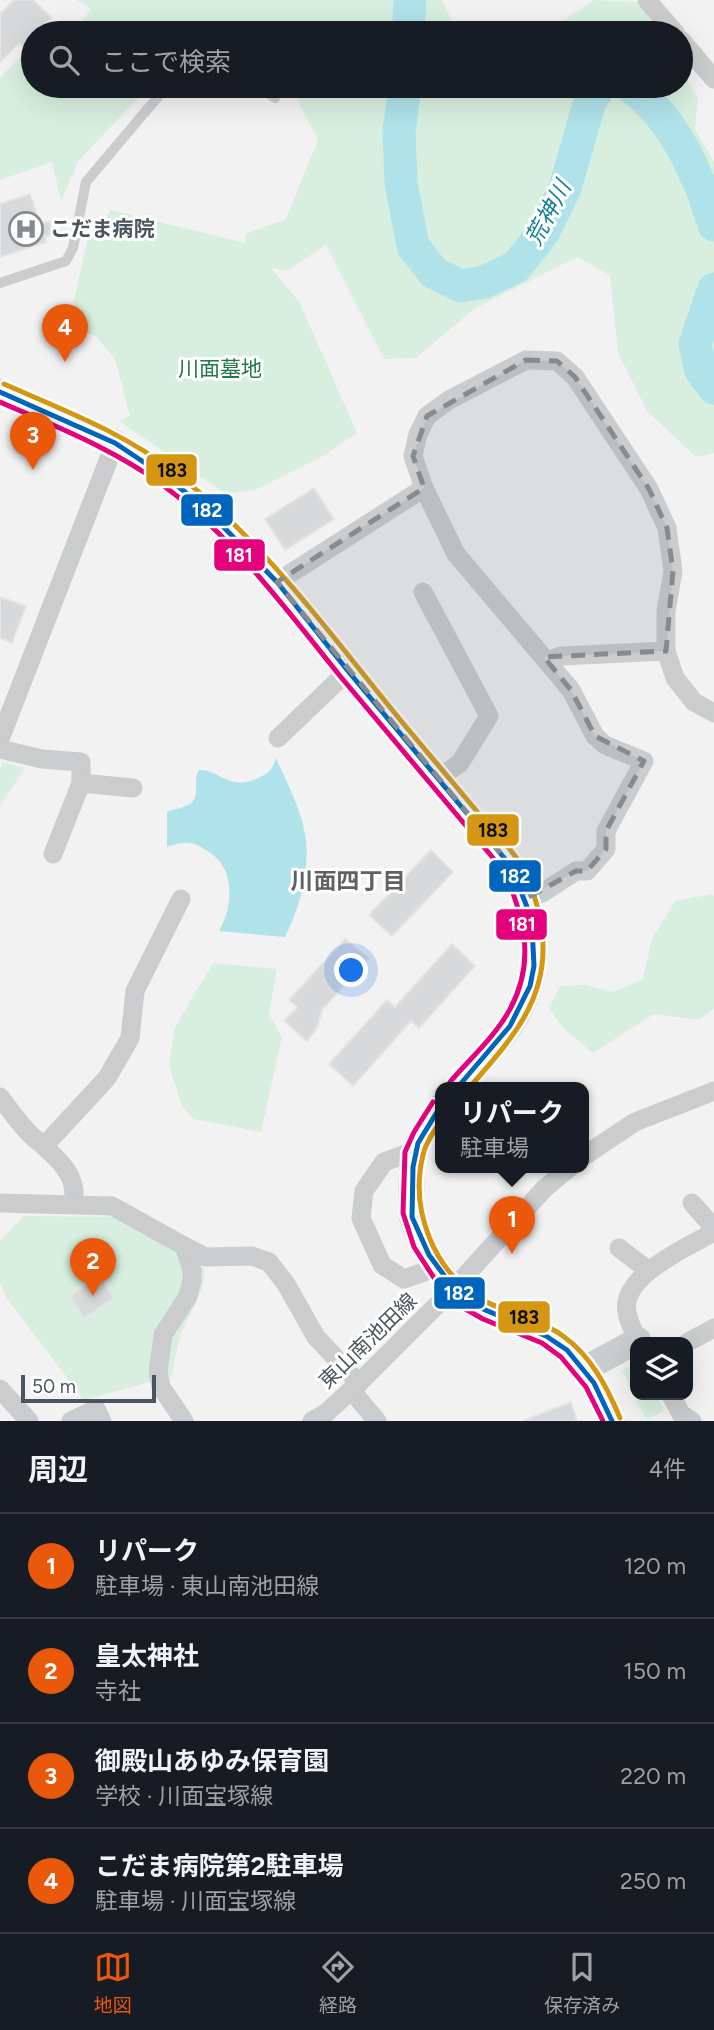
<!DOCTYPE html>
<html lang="ja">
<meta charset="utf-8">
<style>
:root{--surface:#171b24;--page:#242831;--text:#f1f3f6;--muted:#9ea1a6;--line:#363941;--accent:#ea580c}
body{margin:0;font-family:Figtree,"Noto Sans JP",sans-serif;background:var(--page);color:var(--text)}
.controls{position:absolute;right:21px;bottom:21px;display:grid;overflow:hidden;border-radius:14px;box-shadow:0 7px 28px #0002}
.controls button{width:63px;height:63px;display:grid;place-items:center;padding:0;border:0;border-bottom:2px solid var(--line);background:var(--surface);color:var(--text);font:35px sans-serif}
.scale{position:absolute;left:21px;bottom:18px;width:135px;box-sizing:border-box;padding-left:7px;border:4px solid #4a555d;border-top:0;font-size:19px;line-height:24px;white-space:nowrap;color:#4a555d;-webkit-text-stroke:5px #fff;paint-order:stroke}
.you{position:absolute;left:352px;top:971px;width:24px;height:24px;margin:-18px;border:5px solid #fff;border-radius:50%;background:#1a73e8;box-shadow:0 0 0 10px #1a73e833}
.badge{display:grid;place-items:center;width:46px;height:46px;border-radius:50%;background:var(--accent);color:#fff;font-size:23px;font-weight:700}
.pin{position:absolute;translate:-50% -58px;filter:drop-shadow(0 2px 4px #0008)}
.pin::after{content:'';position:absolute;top:37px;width:24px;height:21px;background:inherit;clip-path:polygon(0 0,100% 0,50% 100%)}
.popup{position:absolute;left:435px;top:1082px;width:154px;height:91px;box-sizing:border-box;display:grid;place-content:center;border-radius:14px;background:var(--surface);filter:drop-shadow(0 2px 5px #0005);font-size:23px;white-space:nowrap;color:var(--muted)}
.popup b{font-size:26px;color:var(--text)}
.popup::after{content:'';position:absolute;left:50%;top:100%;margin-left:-14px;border:14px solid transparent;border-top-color:var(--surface)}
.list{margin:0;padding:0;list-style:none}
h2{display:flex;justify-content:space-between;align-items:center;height:91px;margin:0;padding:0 28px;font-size:30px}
h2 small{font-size:23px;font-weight:400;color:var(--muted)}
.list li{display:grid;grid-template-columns:46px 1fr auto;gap:21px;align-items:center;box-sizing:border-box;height:105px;padding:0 28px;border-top:2px solid var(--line)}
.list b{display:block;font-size:26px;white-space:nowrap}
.list p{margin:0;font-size:23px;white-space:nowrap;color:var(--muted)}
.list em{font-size:23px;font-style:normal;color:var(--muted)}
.icon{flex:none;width:38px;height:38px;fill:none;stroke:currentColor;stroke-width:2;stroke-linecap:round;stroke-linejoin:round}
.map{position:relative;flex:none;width:714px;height:1421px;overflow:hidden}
.search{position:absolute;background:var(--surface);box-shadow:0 7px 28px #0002;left:21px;right:21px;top:21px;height:77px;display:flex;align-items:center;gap:18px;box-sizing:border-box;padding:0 24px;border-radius:38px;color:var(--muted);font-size:26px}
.sheet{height:511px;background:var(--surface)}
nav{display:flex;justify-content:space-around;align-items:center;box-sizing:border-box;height:98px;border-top:2px solid var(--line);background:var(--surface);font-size:19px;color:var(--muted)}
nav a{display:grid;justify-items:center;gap:4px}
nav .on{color:var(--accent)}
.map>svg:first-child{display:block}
</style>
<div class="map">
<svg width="714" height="1421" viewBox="0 0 714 1421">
<rect width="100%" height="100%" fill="#f2f2f2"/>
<!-- green -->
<g fill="#d8efdf">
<path d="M77,0H442L452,21L511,33H74L91,9Z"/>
<path d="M594,0L640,2L658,33H545Z"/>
<path d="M26,52H33V86H150L79,160L61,201L52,162L0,180V77Z"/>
<path d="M681,70L698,98L695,129L714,162V453L696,457L647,411L618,353L610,275L577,257L474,309L416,358L384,359L326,245L287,271L271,268L300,303L357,433L323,456L255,490L226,494L119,421L130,416L115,359L95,336L68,327L87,242L111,210L245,243L246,234L286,219L318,140L290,86H681Z"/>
<path d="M3,762L25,768L0,806V769Z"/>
<path d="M712,894L714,896V1009L699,1020L654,1014L593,1053L562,1027L549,1007L560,986L585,985L613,992L643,979L652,939L675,901Z"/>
<path d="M213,963L277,969L269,1014L282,1037L261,1132L194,1119L182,1106L169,1065L175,1027Z"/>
<path d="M24,1216L120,1217L205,1269C204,1293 191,1311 182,1332C176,1345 175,1362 172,1376L84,1400L6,1297L0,1284V1241Z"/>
<path d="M635,1364V1395H656L664,1411L646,1419L622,1370Z"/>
</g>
<!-- water -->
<path fill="#b0e2ea" d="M276,758C286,781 304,815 306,841C309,874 300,907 285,937L219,931C233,907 236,869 209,852C203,848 195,843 189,843C182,842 173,845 167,847V812C174,809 183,808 190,804C201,797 192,780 199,770C217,768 230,792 258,778C269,773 273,769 276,758Z"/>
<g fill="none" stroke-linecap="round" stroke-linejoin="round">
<!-- river -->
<g stroke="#b0e2ea" stroke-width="33">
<path d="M408,33L410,0"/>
<path d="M405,86L399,131L401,183L413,246L434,273L461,286L484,282L516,267L543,233L565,188L590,101L600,86"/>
<path d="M630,86C673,117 699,175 714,225"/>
<path d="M714,289L695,344L701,370L714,388"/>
</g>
</g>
<!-- building -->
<g fill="#d8d9da" stroke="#e3e4e5" stroke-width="2">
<path d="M14,0H33L52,18L37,33H33V37L23,47L19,43L0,62V14Z"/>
<path d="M30,194L40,224L49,221L53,234L45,237L46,242L0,257V204Z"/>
<path d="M314,488L334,519L285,550L265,519Z"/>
<path d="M0,597L26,606L12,643L0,638Z"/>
<path d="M431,850L453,872L392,936L369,915Z"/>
<path d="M345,939L369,958L322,1010L317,1028L307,1041L284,1021L298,1007L289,1000Z"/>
<path d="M452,944L475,966L419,1028L411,1021L353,1086L329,1064L387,1000L395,1007Z"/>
<path d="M100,1276L114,1298L84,1318L70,1296Z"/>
<path d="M571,1402L577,1421H525V1420Z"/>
</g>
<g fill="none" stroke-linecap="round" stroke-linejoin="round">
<!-- lane -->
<g stroke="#cacccd" stroke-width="10">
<path d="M258,86L275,98"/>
<path d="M0,283L66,261L73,248L86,182L167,86"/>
</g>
<!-- street -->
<g stroke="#cacccd" stroke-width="19">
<path d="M647,0L675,33"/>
<path d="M681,40L714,79"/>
<path d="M277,582L424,488"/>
<path d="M423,592L489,716L460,763L438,779"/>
<path d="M547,661L561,656L666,651"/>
<path d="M278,738L348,671"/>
<path d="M0,739L115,443"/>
<path d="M0,749L42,759L81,762V783L53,854"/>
<path d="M81,783L133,788"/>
<path d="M527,898L542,893L576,871H587L606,849V831L644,761L605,745L595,736L571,690L456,554L424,488L413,456L418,434L427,416L449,400L526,360L557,361L575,377L649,489L667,528L673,571L666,611V651L675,678L694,702L714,713"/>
<path d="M0,1097C10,1110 20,1125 32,1136C51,1153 82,1175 72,1204"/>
<path d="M45,1145L107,1078L130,1038L135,991L181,899"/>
<path d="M414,1151L384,1162L364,1191L361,1218L382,1265L404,1279L435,1268"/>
<path d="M584,1156L635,1122L714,1091"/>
<path d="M0,1203L112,1206L184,1246L192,1270V1281L188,1296L163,1335L158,1372L161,1387L184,1421"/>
<path d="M692,1203L714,1228"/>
<path d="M184,1246L205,1257L252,1256L269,1262L286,1284L316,1337L359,1383"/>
<path d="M619,1248L648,1270"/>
<path d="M639,1342C635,1334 628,1322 627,1312C620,1276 688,1247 714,1232"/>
<path d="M688,1342L714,1328"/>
<path d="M0,1389L29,1421"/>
<path d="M351,1390L377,1421"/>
<path d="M671,1395L681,1414L692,1421"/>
<path d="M71,1421L96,1409L102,1421"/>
<path d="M312,1421L326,1413L359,1383L454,1288L545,1188L569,1168"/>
</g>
<!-- secondary -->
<g stroke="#cacdcf" stroke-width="26">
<path d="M0,392L115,443L169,479L206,509L277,582L348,671L511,866C538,922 547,971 510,1026C495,1048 474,1067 457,1088"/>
<path d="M440,1107C433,1117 416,1142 414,1153C412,1165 410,1207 412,1217C421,1250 447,1289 476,1306C505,1322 542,1327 567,1350C589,1370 601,1394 612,1421"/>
<path d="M585,1369L638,1340"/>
</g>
<!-- bus-1 casing -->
<g stroke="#fff" stroke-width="10">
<g id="bus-1">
<path d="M0,392L115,443L169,479L206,509L277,582L348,671L511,866L527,907L532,927L534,966L530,986L510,1026L457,1088"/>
<path d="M440,1107L418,1143L413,1167L412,1217L429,1255L455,1290L476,1306L546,1336L567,1350L594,1383L612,1421"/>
</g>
</g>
<!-- bus-2 casing -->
<g stroke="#fff" stroke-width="10">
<g id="bus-2">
<path d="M0,402C57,427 114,449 164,486C234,538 286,609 340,676C394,741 449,806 504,871C529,927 537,977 497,1029C483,1048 465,1064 450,1082"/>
<path d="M433,1102L414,1132L405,1152L403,1213L414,1247L438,1284L460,1306L483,1319L542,1343L561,1357L586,1387L603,1421"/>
</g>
</g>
<!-- bus-3 casing -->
<g stroke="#fff" stroke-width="10">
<g id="bus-3">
<path d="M4,384C63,410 125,433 177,474C267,544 334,640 407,728C433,759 459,790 485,821C496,834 510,847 519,862C533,885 543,920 543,947C544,1007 505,1046 469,1088"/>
<path d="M440,1122C434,1132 425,1143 423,1155C410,1208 432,1270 481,1299C507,1314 538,1318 563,1336C591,1356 607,1387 620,1418"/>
</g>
</g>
<!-- bus-1 -->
<use href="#bus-1" stroke="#0065bd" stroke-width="5"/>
<!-- bus-2 -->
<use href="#bus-2" stroke="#e5007d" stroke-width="5"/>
<!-- bus-3 -->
<use href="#bus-3" stroke="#d49613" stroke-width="5"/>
</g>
<!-- marked area -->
<path fill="#858c91" fill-opacity="0.2" stroke="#858c91" stroke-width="5" stroke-dasharray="14 9" stroke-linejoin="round" d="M526,360L557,361L575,377L649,489L667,528L673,571L666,651L544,657L571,690L595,736L644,761L606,831V849L587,871H576L527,898L511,866L277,582L424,488L413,456L427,416Z"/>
<!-- icons -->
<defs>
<g id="hospital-ring" transform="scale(1.75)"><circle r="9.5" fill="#fff" stroke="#858c91" stroke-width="1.5"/><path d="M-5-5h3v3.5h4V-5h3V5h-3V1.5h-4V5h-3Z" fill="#858c91"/></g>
</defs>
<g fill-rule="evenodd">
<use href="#hospital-ring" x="26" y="229"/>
</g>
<g text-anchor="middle" stroke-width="6" stroke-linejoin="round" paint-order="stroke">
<!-- poi labels -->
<g font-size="21" font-weight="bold" fill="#4a555d" stroke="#fff" text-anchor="start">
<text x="50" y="236">こだま病院</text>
</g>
<!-- park labels -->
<g font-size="21" fill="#1e7a46" stroke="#fff">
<text x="220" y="376">川面墓地</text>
</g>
<!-- street labels -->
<g font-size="21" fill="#4a555d" stroke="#fff">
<text transform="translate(368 1341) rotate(-44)" y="7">東山南池田線</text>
</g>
<!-- water labels -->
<g font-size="23" font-style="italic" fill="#168294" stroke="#fff">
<text transform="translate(548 213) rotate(-62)" y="8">荒神川</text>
</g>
<!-- neighbourhood labels -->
<g font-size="23" font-weight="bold" fill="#5e6265" stroke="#fff">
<text x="348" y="889">川面四丁目</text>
</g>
</g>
<g stroke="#fff" stroke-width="2.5">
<rect x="145" y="453" width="53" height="34" rx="7" fill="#d49613"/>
<rect x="180" y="493" width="54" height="34" rx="7" fill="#0065bd"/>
<rect x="213" y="538" width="53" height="34" rx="7" fill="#e5007d"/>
<rect x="466" y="813" width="54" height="34" rx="7" fill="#d49613"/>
<rect x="488" y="859" width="54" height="34" rx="7" fill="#0065bd"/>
<rect x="495" y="908" width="53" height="33" rx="7" fill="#e5007d"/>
<rect x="433" y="1276" width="53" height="34" rx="7" fill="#0065bd"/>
<rect x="497" y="1300" width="54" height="34" rx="7" fill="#d49613"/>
</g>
<g font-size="19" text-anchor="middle" font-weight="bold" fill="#fff">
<text x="207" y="517">182</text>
<text x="239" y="562">181</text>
<text x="515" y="883">182</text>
<text x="522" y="931">181</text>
<text x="459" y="1300">182</text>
</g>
<g font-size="19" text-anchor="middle" font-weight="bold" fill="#111">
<text x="172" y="477">183</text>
<text x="493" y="837">183</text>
<text x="524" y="1324">183</text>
</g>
</svg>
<div class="controls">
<button><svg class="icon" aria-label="layers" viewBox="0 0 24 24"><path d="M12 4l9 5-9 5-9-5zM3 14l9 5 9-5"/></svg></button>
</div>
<div class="scale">50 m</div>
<div class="you"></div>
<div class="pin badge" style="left:512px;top:1254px">1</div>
<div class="popup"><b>リパーク</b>駐車場</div>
<div class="pin badge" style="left:93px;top:1296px">2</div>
<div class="pin badge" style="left:33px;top:470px">3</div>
<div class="pin badge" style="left:65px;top:362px">4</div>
<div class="search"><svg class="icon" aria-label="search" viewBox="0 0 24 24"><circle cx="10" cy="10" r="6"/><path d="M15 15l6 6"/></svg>ここで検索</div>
</div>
<section class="sheet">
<h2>周辺<small>4件</small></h2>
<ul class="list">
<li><span class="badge">1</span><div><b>リパーク</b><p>駐車場 · 東山南池田線</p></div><em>120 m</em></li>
<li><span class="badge">2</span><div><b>皇太神社</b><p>寺社</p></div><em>150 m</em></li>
<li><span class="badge">3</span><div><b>御殿山あゆみ保育園</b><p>学校 · 川面宝塚線</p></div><em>220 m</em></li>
<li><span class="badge">4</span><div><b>こだま病院第2駐車場</b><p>駐車場 · 川面宝塚線</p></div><em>250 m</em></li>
</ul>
</section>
<nav>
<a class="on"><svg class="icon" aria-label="map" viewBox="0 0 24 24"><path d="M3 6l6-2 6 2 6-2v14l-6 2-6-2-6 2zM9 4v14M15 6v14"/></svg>地図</a>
<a><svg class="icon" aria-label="directions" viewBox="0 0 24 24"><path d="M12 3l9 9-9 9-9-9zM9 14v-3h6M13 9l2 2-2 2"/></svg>経路</a>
<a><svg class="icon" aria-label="saved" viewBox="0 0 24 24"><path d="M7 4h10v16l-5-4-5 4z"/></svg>保存済み</a>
</nav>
